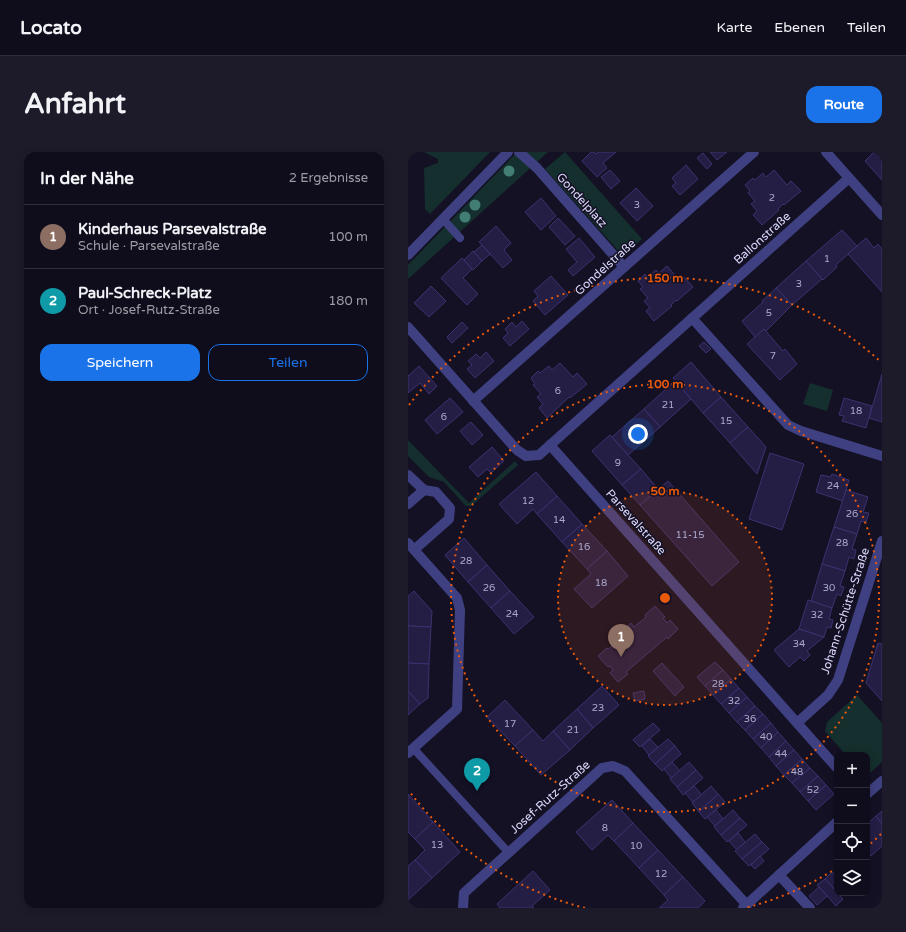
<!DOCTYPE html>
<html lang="de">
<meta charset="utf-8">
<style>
:root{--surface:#0f0d1c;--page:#1d1b29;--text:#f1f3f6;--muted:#9b9ca3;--line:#2f2d3b;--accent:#1a73e8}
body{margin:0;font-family:"Varela Round",sans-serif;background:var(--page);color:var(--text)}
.controls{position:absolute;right:12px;bottom:12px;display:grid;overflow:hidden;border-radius:8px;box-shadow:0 2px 10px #0003}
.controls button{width:36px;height:36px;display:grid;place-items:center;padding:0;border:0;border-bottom:1px solid var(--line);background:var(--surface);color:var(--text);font:20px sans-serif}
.you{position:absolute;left:230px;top:282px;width:14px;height:14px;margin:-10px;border:3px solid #fff;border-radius:50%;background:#1a73e8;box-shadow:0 0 0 6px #1a73e833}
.badge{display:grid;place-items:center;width:26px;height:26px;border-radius:50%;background:var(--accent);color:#fff;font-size:13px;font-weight:700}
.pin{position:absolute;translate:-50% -33px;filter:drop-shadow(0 1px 2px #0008)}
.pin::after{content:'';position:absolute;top:21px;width:14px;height:12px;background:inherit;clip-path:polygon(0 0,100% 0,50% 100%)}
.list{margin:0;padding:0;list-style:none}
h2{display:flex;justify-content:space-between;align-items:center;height:52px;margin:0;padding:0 16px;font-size:17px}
h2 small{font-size:13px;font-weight:400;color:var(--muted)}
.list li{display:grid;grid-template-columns:26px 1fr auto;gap:12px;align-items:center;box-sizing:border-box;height:64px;padding:0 16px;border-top:1px solid var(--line)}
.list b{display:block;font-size:15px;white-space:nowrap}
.list p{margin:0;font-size:13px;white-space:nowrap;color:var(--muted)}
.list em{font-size:13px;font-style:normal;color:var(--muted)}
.actions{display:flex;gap:8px;padding:12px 16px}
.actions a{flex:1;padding:9px 0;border:1px solid var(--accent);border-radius:12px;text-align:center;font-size:14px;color:var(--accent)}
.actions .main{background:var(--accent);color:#fff}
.icon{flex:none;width:22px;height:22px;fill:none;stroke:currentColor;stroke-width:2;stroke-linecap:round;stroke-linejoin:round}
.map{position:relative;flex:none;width:474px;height:756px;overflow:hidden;border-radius:12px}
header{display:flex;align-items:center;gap:24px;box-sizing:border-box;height:56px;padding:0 20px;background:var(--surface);border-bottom:1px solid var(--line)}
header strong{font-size:19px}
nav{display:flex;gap:22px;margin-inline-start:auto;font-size:14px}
.intro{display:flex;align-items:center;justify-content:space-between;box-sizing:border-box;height:96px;padding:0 24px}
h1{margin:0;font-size:28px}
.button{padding:10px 18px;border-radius:12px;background:var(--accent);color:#fff;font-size:14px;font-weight:700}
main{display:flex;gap:24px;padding:0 24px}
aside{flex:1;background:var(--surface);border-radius:12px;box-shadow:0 2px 10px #0003}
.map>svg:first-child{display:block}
</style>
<header>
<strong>Locato</strong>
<nav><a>Karte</a><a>Ebenen</a><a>Teilen</a></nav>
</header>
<div class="intro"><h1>Anfahrt</h1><a class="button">Route</a></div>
<main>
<aside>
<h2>In der Nähe<small>2 Ergebnisse</small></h2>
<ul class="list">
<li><span class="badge" style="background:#8d6e63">1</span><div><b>Kinderhaus Parsevalstraße</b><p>Schule · Parsevalstraße</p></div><em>100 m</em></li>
<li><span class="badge" style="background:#0f9aa8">2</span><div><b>Paul-Schreck-Platz</b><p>Ort · Josef-Rutz-Straße</p></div><em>180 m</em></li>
</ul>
<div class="actions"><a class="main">Speichern</a><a>Teilen</a></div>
</aside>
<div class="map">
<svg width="474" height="756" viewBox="0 0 474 756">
<rect width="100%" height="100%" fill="#141125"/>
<!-- green -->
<g fill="#142f2d">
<path d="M16,0H82L22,62L17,57L16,16L30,11V7Z"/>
<path d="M109,0H140L0,127V113Z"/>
<path d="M157,0L234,87L215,104L137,17Z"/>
<path d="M402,231L425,238L419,259L395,252Z"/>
<path d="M0,288L61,351L107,309L110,313L63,354H58L36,330L21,325L0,304Z"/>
<path d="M449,543L474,571V610L462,621H459V603H438L417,579L419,570Z"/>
</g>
<!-- building -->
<g fill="#241e45" stroke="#3c326f">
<path d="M183,0H186L188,2L190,0H208L195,11L199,16L189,25L174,9Z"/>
<path d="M302,0H319L309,8Z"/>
<path d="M466,0H474V28L457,9Z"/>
<path d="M295,1L304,12L299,17L289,6Z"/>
<path d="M278,13L290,27L272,43L264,34L268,31L264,26Z"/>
<path d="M202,18L212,29L203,37L193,25Z"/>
<path d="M366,18L379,33L383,29L393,39L376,53L375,52L370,57L371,58L354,73L345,63L349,59L343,52L347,49L340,41L342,39L337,33L345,26L347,28L355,21L358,25Z"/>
<path d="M228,36L245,54L229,69L212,51Z"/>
<path d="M133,46L148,64L133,78L117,60Z"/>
<path d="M150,66L167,84L157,93L141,75Z"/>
<path d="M88,74L103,91L96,98L104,108L95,116L71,90Z"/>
<path d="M434,78L449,94L428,113L429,115L415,128L398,109Z"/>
<path d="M171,86L187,105L165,124L160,118L169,110L158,97Z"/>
<path d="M458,86L466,96L470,92L474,97V140L440,102Z"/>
<path d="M74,93L82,102L74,109L66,100Z"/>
<path d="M65,99L74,109L65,118L56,108Z"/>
<path d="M54,106L64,117L55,126L70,142L59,153L33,126Z"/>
<path d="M398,109L414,127L384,153L368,136Z"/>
<path d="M259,114L272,129L276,125L285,135L269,149L268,148L263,153L264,154L246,169L238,159L242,156L236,149L240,146L232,137L235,135L230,129L237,122L239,125L248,118L251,121Z"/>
<path d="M143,124L160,143L137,163L125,149L130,144L126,139Z"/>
<path d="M23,134L38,149L21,165L6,151Z"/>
<path d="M368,136L384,153L358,179L356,177L347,185L334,169L355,150L354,149Z"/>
<path d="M114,169L121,177L102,194L95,186L100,181L97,177L104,170L108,175Z"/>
<path d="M54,170L60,176L44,191L39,185Z"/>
<path d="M356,177L375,199L377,197L389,212L372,228L339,192Z"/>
<path d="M296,190L303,197L298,201L291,194Z"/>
<path d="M78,200L86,209L67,226L59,217L64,213L60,209L68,202L72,206Z"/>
<path d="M283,210L313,245L295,261L265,226Z"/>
<path d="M152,211L165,225L169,221L179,232L162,246L161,245L139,266L131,256L135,252L129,245L133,242L125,233L127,232L123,226L130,219L132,221L141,214L144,218Z"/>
<path d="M11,214L29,234L21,242L12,231L0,241V224Z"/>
<path d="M474,222V270L461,266Z"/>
<path d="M267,229L283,247L252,275L236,257Z"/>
<path d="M313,245L340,275L322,291L295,261Z"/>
<path d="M42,246L55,260L29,282L17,268Z"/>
<path d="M436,246L464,254L458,276L434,269L436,264L431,263Z"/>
<path d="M236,257L252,275L220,303L204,285Z"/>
<path d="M63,270L75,283L64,293L52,279Z"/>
<path d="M340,275L358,295L349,322L322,291Z"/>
<path d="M202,283L233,317L214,333L184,299Z"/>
<path d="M84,295L96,309L83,321L79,317L70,325L61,315Z"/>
<path d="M362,301L396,312L374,378L341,367Z"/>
<path d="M233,317L250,337L232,353L214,333Z"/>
<path d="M128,320L149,344L129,362L125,357L109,372L91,352Z"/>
<path d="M424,322L441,328L435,349L408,340L413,323L423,325Z"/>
<path d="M260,329L331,410L304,434L232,353Z"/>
<path d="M438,338L460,345L455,360L461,361L458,370L453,369L449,382L426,375Z"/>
<path d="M149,344L174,372L154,390L129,362Z"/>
<path d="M174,372L199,399L179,417L154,390Z"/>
<path d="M426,375L449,382L444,397L448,398L446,407L441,405L437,419L414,412Z"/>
<path d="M56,386L79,413L60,430L37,403Z"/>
<path d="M199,399L220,424L184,456L166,437L183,422L179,417Z"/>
<path d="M414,412L437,419L432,434L436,435L433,444L429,442L424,456L403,449Z"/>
<path d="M79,413L102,439L83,456L60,430Z"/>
<path d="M6,439L24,459L23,475L0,474V444Z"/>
<path d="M102,439L126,465L106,482L83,456Z"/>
<path d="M400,448L424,456L421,467L425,468L423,476L419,475L416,485L391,477Z"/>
<path d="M247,454L257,465L255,466L259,471L262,468L270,477L260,487L259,485L218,520L220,522L210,530L202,521L205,518L202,514L200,515L190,504L199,496L200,497L213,487L209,483L223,471L226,475L238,465L237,463Z"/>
<path d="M0,474L23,475L21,512L0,511Z"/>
<path d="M391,477L416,485L399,499L402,503L396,509L392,505L381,515L366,498Z"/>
<path d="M470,491L474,492V549L458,531Z"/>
<path d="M307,510L315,518L297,534L289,525Z"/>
<path d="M0,511L21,512L20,546L12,552L0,539Z"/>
<path d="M254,511L276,535L267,544L245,519Z"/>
<path d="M315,518L323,527L305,543L297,534Z"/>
<path d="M323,527L331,536L313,552L305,543Z"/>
<path d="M194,534L211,553L185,576L169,557Z"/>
<path d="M331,536L339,545L321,561L313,552Z"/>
<path d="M0,539L12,552L0,563Z"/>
<path d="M236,539L237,547L227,549L225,541Z"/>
<path d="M339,545L347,554L329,570L321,561Z"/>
<path d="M97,548L125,578L107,594L79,565Z"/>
<path d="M347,554L355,562L337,578L329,570Z"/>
<path d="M169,557L185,576L162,598L145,579Z"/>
<path d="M355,562L363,571L345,587L337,578Z"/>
<path d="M245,571L252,578L232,595L225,588Z"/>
<path d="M363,571L370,580L353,596L345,587Z"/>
<path d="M125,578L135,589L145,579L162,598L133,623L107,594Z"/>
<path d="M370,580L378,589L361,605L353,596Z"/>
<path d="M242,587L250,595L241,603L234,594Z"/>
<path d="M260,587L267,594L247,612L240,604Z"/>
<path d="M378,589L386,598L368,614L361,605Z"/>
<path d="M267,594L273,602L254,619L247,612Z"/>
<path d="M386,598L394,607L376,623L368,614Z"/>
<path d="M394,607L402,616L384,631L376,623Z"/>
<path d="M264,610L272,619L263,626L256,617Z"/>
<path d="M281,610L288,618L269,635L262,627Z"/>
<path d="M402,616L410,624L392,640L384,631Z"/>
<path d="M288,618L295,626L275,643L269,635Z"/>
<path d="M410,624L418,633L400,649L392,640Z"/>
<path d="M418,633L426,642L408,658L400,649Z"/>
<path d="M286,634L294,643L285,650L277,641Z"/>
<path d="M303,634L310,642L291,660L284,651Z"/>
<path d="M0,642L25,670L7,687L0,680Z"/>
<path d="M310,642L317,650L297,667L291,660Z"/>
<path d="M204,648L225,671L206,689L200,683L184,698L168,680Z"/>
<path d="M308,658L315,667L307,674L299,665Z"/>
<path d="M325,658L332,666L313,683L306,675Z"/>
<path d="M474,659V672L468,664Z"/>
<path d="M468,664L474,672V694L463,704L459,699V672Z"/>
<path d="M332,666L339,673L319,690L313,683Z"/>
<path d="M25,670L52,700L24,726L7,708L17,698L7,687Z"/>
<path d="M225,671L250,698L231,716L206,689Z"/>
<path d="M330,681L337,690L329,698L321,689Z"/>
<path d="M347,682L354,690L334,707L327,699Z"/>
<path d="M354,690L361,697L341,714L334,707Z"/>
<path d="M250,698L275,725L256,743L231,716Z"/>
<path d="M352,704L356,709L347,717L343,713Z"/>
<path d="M7,708L24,726L0,748V714Z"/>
<path d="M125,719L142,738L124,754L126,756H92L89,752Z"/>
<path d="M424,720L429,725V740L417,727Z"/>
<path d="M275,725L297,749L290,756H251L260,748L256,743Z"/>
<path d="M417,727L435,747L428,754L409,733Z"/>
<path d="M411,735L419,744L409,753L401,744Z"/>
</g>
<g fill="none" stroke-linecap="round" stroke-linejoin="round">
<!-- service -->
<g stroke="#3f4081" stroke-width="8">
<path d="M35,67L52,86"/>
<path d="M6,597L101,701"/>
</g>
<!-- minor -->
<g stroke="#3f4081" stroke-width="10">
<path d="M111,0L129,16L216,115"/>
<path d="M418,0L474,63"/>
<path d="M284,166L380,273L393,279L474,304"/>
<path d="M0,175L109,298L118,304L131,303L441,26"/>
<path d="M65,249L346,0"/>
<path d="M142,293L429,616"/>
<path d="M0,323L16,338L28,340L42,356L41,367L7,397"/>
<path d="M0,352L16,338"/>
<path d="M0,391L49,446L52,458L49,557L0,601"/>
<path d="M389,571L420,543L430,528L474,389"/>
<path d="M459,642L474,629"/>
<path d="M371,723L402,756"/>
<path d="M55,756L56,741L194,616L205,614L217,619L339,753"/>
<path d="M335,756L429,670"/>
</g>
<!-- tertiary -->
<path stroke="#3f4081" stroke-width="10" d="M0,103L100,0"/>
</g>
<!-- trees -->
<g fill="#437e75">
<circle cx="101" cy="19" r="5.5"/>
<circle cx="67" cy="53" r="5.5"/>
<circle cx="57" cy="65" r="5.5"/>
</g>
<!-- distance rings -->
<circle cx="257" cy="446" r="107" fill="#e8590c" fill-opacity=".12"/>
<g fill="none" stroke="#e8590c" stroke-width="2" stroke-dasharray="2 4">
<circle cx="257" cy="446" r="107"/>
<circle cx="257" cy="446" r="214"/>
<path d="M473 682A320 320 0 0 1 461 693M429 716A320 320 0 0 1 337 756M177 756A320 320 0 0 1 1 639M1 253A320 320 0 0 1 473 210"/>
</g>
<g text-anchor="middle" stroke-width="3" stroke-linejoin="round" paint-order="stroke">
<!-- number labels -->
<g font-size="10" fill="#adaace">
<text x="364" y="49">2</text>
<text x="229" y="56">3</text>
<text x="419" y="110">1</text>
<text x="391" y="135">3</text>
<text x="361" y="164">5</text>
<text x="365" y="207">7</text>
<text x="150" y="242">6</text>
<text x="260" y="256">21</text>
<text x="448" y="262">18</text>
<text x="36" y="268">6</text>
<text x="318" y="272">15</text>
<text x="210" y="314">9</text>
<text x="425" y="337">24</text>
<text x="120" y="352">12</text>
<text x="444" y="365">26</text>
<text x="151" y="371">14</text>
<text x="282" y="386">11-15</text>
<text x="434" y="394">28</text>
<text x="176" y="398">16</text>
<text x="58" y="412">28</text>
<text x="193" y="434">18</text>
<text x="81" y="439">26</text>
<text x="421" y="439">30</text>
<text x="104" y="465">24</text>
<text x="409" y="466">32</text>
<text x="391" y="495">34</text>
<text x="310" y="535">28</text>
<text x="326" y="552">32</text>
<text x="190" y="559">23</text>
<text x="342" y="570">36</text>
<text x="102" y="575">17</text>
<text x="165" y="581">21</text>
<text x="358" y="588">40</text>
<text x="373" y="605">44</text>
<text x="389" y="623">48</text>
<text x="405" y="641">52</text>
<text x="197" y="679">8</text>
<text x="29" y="696">13</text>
<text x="228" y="697">10</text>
<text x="253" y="725">12</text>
</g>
<!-- street labels -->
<g font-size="12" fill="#dbd8fc" stroke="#141125">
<text transform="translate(174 48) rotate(48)" y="4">Gondelplatz</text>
<text transform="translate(354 86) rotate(-42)" y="4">Ballonstraße</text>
<text transform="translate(197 115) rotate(-42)" y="4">Gondelstraße</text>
<text transform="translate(228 370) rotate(48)" y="4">Parsevalstraße</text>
<text transform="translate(437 459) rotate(-72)" y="4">Johann-Schütte-Straße</text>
<text transform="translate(142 645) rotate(-42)" y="4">Josef-Rutz-Straße</text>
</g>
</g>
<circle cx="257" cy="446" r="6" fill="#e8590c" stroke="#141125" stroke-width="2"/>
<g font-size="12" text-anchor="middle" font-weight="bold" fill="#e8590c" stroke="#141125" stroke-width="3" stroke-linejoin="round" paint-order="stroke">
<text x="257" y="130">150 m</text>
<text x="257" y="236">100 m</text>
<text x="257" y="343">50 m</text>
</g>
</svg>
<div class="controls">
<button>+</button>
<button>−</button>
<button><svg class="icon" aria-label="locate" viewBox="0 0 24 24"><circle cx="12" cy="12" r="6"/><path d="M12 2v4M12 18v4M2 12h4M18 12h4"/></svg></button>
<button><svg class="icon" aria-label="layers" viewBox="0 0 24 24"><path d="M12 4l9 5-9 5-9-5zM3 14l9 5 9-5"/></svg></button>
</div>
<div class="you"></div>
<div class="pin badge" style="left:213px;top:505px;background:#8d6e63">1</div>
<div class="pin badge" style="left:69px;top:639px;background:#0f9aa8">2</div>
</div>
</main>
